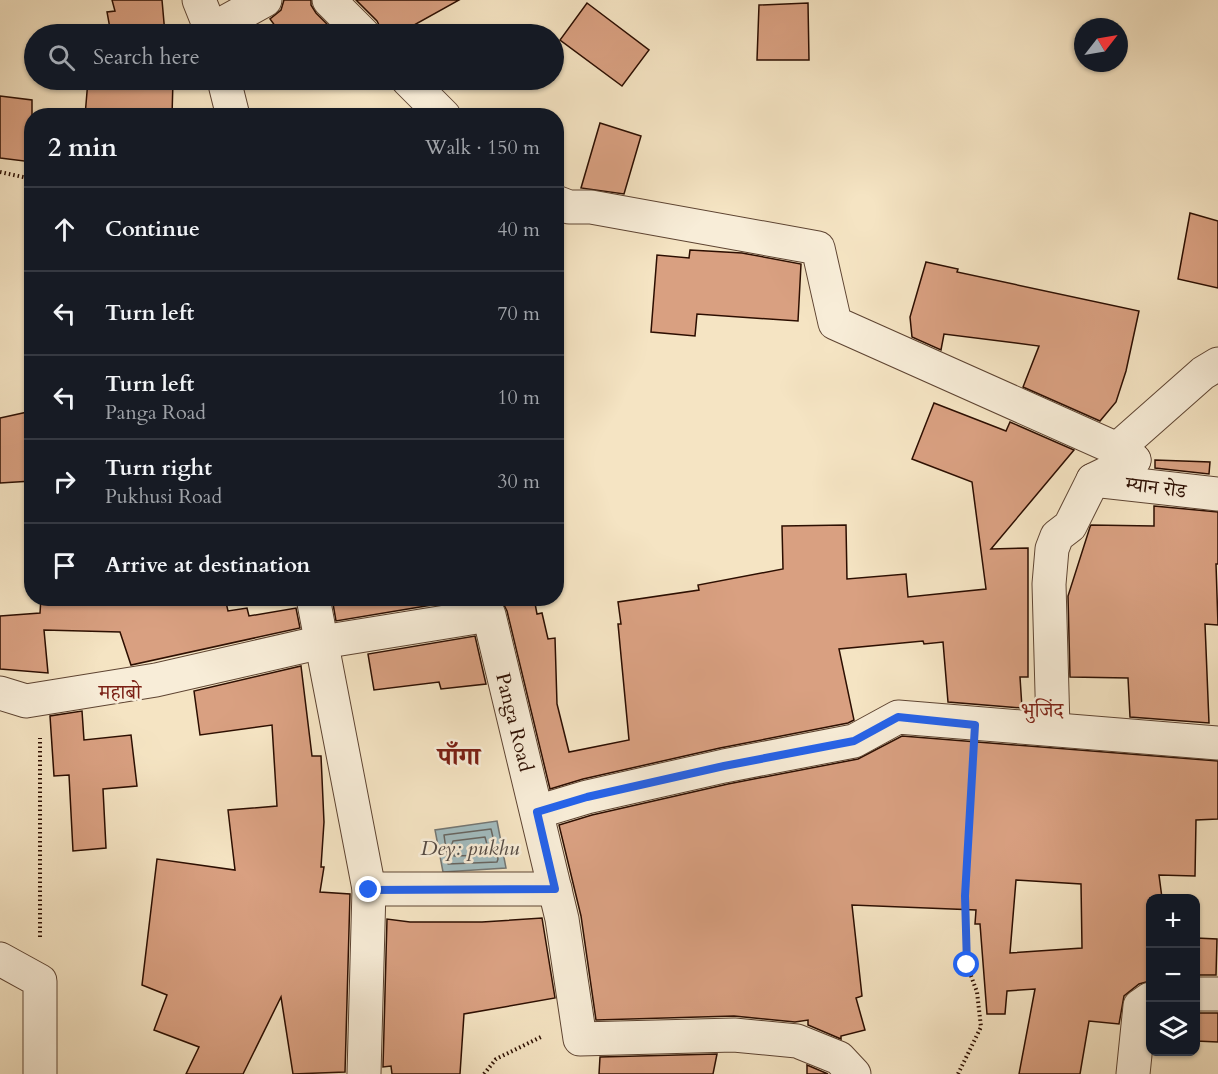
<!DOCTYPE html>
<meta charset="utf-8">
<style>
:root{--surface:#171b24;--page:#20242c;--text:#f1f3f6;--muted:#9ea1a6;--line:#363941}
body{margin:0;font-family:Cardo,"Noto Serif Devanagari",serif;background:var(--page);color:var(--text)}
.controls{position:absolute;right:18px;bottom:18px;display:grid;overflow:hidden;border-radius:12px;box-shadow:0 2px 4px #0004}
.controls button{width:54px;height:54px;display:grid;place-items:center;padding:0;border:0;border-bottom:2px solid var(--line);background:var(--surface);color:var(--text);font:30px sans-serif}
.compass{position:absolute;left:1074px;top:18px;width:54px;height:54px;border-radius:50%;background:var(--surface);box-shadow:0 2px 4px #0004;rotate:59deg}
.stop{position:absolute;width:18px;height:18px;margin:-14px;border:4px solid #2563eb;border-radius:50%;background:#fff}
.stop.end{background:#2563eb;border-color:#fff;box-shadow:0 2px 6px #0008}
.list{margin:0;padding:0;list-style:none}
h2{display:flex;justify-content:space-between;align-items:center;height:78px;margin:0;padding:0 24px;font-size:26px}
h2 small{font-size:20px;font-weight:400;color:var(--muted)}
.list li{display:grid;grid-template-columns:39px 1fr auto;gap:18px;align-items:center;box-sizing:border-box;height:84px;padding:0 24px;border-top:2px solid var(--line)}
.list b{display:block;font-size:22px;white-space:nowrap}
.list p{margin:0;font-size:20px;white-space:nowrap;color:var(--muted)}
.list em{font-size:20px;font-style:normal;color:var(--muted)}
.icon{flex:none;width:33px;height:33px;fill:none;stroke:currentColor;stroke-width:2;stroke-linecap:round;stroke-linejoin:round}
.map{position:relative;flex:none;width:1218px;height:1074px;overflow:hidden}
.search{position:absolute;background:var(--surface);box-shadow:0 2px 4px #0004;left:24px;top:24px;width:540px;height:66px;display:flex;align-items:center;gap:15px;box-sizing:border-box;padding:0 21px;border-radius:33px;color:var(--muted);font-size:22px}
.panel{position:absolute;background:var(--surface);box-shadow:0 2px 4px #0004;left:24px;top:108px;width:540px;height:498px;border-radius:24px}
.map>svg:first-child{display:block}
</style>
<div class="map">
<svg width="1218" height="1074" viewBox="0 0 1218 1074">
<rect width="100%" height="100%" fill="#f5e4c3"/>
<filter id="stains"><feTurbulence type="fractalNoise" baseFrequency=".00333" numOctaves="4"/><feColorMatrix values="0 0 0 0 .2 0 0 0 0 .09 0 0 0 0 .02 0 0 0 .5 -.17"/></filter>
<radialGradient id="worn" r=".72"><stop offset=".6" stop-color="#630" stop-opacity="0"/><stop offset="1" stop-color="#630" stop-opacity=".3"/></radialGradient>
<!-- water -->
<path fill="#a2bcbf" stroke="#737673" stroke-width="1.5" d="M497,821L506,868L443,872L435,830Z"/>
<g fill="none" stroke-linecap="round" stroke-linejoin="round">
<!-- shore -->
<g stroke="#676560" stroke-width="1.5">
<path d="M491,829L498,859L497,862L448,864L444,835Z"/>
<path d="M485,837L489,852L488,855L454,856L452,844L453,841Z"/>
</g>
</g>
<!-- building -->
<g fill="#d9a081" stroke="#2c0e01" stroke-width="1.5" fill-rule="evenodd">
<path d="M112,0H162L165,34H111L107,12L115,11Z"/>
<path d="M284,0H311V5L316,13L337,34H281L270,19L281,10Z"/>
<path d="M356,0H459L398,34H381V29L377,21Z"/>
<path d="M587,3L649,50L622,86L560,40Z"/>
<path d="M808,3L809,60H757L759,5Z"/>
<path d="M88,80H173L172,116H85Z"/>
<path d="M0,96L32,100V162L0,158Z"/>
<path d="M600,123L641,136L624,194L581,188Z"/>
<path d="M1190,213L1218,221V288L1178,279Z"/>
<path d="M690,250L742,253L801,264L798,321L697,314L695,336L651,332L657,255L689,258Z"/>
<path d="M926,262L958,269L957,272L1139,311L1126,371L1116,402L1100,421L1023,387L1039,346L944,334L941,350L912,337L910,317Z"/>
<path d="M934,403L1006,431L1010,422L1074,450L991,549L1028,548V677H1020L1022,708L948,702L943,642L924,644L923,641L839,649L854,720L848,723L720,748L583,779L550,789L507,611L503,603L497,598H534L537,614L542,613L548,639L555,638L557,704L569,752L629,740L618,624H621L618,602L699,590L698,585L783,569L782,526L846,525L847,579L906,574L908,597L986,589L972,482L912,459Z"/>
<path d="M32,411V481L0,483V418Z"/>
<path d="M1155,460L1210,462L1209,474L1155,468Z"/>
<path d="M1154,506L1218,512V564H1216L1218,625L1205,624L1209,723L1130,717L1128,678L1070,677L1068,596L1090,527L1091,525L1154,526Z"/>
<path d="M41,598H225L228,611L247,608L249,616L296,608L300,628L131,665L120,632L44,630L48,673L0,669V616L40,613Z"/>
<path d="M332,598H474L336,621Z"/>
<path d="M475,636L486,684L441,689L439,682L374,690L368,654Z"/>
<path d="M301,666L312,756H321L324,822L321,867H324L320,892L350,894L345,1072L293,1074L281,997L243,1074H186L199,1047L154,1030L167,995L142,985L157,859L235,870L228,810L277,806L272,725L200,735L194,691Z"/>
<path d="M82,711L84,740L131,735L137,786L103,789L106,848L73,851L69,775L54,776L50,716Z"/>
<path d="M902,736L1218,761V819L1196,820L1195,876L1159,875L1162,898H1150V981L1139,984L1124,996L1119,1024L1089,1021L1080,1074H1019L1035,989L1007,991L1005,1014H987L980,924H975L976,910L852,905L862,996L856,998L865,1030L841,1036V1039L808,1025V1020L795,1022L734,1016L596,1020L581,916L559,825L592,815L728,784L858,759ZM1016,880L1081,884L1082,948L1010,953Z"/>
<path d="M542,918L555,998L464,1014L460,1074H392L391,1066L383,1067L387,919L410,922H482Z"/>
<path d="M1196,938L1217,939L1216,975H1196Z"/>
<path d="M1196,1013H1218V1042L1196,1041Z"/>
<path d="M717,1054L713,1074H599L600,1057Z"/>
<path d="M807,1065L828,1074H807Z"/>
</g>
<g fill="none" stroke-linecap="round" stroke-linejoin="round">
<!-- minor casing -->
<g stroke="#5e4432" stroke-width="35">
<g id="minor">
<path d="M199,0L211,30"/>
<path d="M329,0L363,34"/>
<path d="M213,34L211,30L265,0"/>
<path d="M224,80L233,116"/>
<path d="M408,80L444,116"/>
<path d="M556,202L569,207H591L818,248L835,323L1117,449"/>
<path d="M1134,460L1117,449L1203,373L1218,364"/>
<path d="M1093,480L1218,494"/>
<path d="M313,598L369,889L364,1074"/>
<path d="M0,693L26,701L156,680L322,642L489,615L562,919L580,1039L734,1035L797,1041L839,1058L854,1074"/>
<path d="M1053,728L1049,584L1052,549L1057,536L1070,526L1093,480L1134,460"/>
<path d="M537,812L587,797L724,766L854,741L898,717L1218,743"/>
<path d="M369,889H555"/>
<path d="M0,959L40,981V1074"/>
<path d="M1196,994H1218"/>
<path d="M1133,1074L1140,1006L1150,999"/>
</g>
</g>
<!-- path -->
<g stroke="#2c0e01" stroke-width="4" stroke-dasharray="1.5 3" stroke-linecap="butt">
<path d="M0,172L32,179"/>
<path d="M40,937V738"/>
<path d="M484,1074L496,1059L543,1036"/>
<path d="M958,1074L981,1027L977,992L967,965L965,896L973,762"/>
</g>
<!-- minor -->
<use href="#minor" stroke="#f8edd8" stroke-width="33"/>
</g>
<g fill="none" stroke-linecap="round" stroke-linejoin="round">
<!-- route -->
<path stroke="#2563eb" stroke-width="8" d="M369,890L555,889L537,812L587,797L724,766L854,741L898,717L975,725L965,896L967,965"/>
</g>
<g text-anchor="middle" stroke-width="5" stroke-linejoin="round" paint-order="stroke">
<!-- street labels -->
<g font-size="20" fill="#2c0e01" stroke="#f8edd8">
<text transform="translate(1156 487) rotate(7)" y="7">म्यान रोड</text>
<text transform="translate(515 722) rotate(76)" y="7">Panga Road</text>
</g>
<!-- neighbourhood labels -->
<g font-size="21" fill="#7a1f14" stroke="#f8edd8">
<text x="120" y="699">महाबो</text>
<text x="1042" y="717">भुजिंद</text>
</g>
<!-- water labels -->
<g font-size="21" font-style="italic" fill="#554b44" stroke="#f8edd8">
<text x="470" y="855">Dey: pukhu</text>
</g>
<!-- district labels -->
<g font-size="26" font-weight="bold" fill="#7a1f14" stroke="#f8edd8">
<text x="459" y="765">पाँगा</text>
</g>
</g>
<rect width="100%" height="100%" filter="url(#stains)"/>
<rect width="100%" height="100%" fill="url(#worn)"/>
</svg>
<div class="controls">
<button>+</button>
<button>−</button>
<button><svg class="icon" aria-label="layers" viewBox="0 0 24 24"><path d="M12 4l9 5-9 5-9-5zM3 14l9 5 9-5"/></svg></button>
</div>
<svg class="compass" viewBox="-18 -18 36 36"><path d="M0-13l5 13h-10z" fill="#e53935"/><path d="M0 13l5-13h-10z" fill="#9ea1a6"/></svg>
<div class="stop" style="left:967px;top:965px"></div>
<div class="stop end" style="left:369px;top:890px"></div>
<div class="search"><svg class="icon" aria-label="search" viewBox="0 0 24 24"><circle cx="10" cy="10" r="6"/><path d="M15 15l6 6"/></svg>Search here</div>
<section class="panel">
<h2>2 min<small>Walk · 150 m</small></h2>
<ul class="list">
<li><svg class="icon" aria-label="ahead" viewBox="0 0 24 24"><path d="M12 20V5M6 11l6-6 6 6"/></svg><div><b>Continue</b></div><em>40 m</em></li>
<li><svg class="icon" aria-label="left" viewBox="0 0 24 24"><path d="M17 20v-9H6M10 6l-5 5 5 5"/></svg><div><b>Turn left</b></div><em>70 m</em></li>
<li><svg class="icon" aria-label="left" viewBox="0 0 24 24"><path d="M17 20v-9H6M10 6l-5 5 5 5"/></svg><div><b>Turn left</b><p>Panga Road</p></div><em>10 m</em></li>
<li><svg class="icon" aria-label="right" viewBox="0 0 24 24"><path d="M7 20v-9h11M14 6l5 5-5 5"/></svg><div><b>Turn right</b><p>Pukhusi Road</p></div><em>30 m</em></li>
<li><svg class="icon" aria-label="arrive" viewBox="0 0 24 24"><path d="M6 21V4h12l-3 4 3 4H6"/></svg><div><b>Arrive at destination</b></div></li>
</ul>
</section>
</div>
